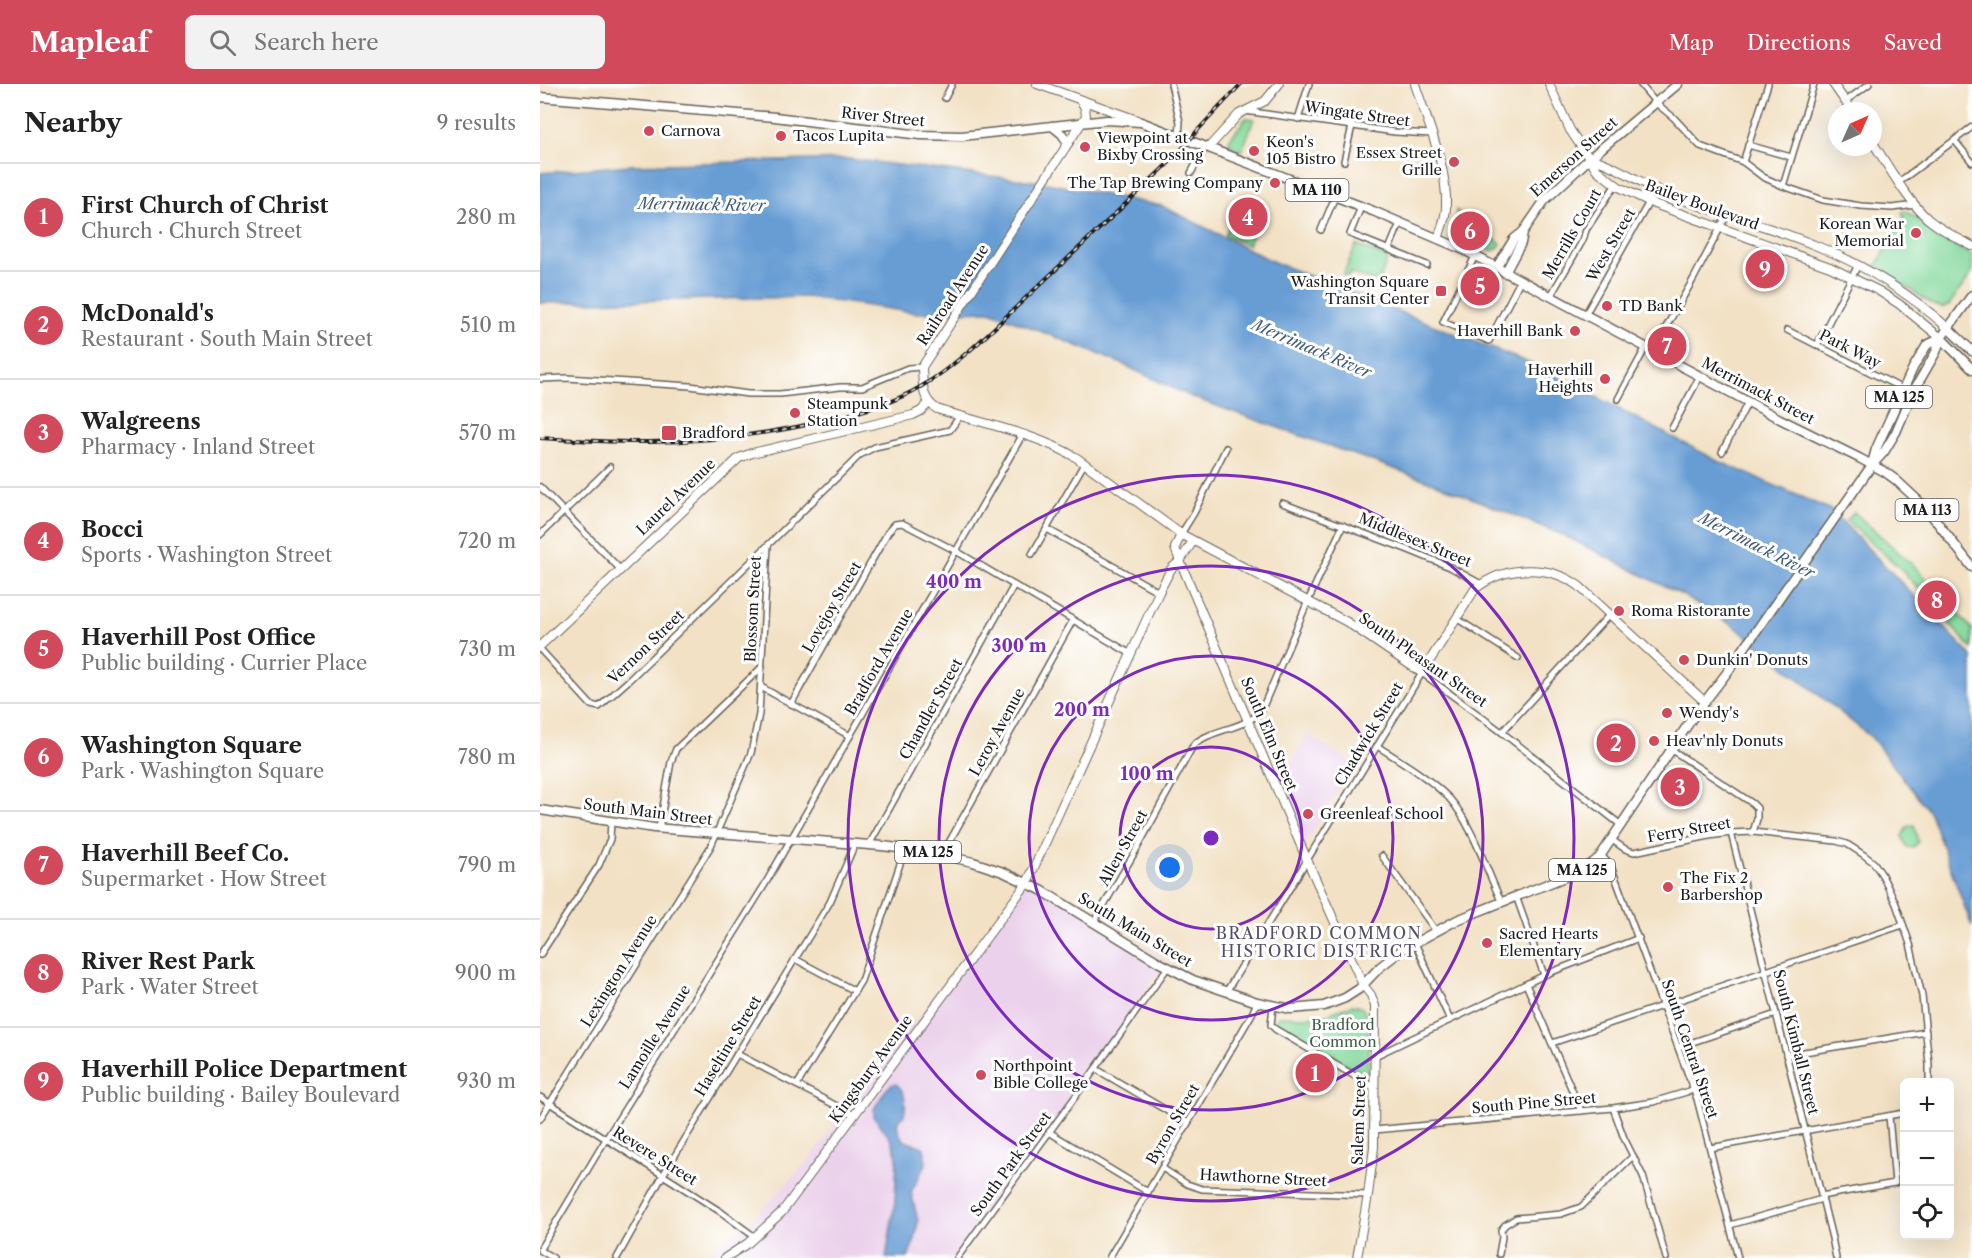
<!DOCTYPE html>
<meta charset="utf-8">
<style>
:root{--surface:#fff;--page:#f2f2f2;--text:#222;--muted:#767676;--line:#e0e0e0;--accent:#d1495b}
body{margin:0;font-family:"Libre Caslon Text",serif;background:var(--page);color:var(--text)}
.controls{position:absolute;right:18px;bottom:18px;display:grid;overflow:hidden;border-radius:9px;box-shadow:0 6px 24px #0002}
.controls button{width:54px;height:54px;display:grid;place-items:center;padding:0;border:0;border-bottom:2px solid var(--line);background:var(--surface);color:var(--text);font:30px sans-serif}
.compass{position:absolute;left:1288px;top:18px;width:54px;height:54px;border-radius:50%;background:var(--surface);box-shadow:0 6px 24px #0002;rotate:45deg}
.you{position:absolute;left:630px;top:784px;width:21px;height:21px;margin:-15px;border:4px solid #fff;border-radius:50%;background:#1a73e8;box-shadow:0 0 0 9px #1a73e833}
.badge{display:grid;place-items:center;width:39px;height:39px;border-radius:50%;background:var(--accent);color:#fff;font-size:20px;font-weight:700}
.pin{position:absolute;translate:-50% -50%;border:3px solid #fff;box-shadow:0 2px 6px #0006}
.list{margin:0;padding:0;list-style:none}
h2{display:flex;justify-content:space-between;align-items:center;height:78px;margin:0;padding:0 24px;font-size:26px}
h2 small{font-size:20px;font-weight:400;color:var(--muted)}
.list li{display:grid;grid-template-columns:39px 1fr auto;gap:18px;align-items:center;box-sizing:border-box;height:108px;padding:0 24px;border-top:2px solid var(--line)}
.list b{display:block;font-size:22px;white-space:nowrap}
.list p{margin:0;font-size:20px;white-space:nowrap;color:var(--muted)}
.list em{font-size:20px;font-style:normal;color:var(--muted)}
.icon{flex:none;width:33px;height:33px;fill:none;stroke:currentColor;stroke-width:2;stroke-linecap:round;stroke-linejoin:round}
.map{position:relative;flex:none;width:1432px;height:1174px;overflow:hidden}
header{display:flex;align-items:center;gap:36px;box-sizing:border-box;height:84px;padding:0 30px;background:var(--accent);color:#fff}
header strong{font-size:28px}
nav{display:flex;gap:33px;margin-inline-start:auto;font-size:21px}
.search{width:420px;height:54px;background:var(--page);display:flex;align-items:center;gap:15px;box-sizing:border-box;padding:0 21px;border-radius:9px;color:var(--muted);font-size:22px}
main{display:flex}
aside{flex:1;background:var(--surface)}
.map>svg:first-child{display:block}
</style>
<header>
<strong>Mapleaf</strong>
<div class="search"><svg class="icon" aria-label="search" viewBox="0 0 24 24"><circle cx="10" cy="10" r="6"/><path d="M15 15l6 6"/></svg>Search here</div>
<nav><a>Map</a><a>Directions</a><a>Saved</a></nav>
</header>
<main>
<aside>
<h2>Nearby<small>9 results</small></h2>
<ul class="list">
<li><span class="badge">1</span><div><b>First Church of Christ</b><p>Church · Church Street</p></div><em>280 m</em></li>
<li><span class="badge">2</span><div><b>McDonald's</b><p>Restaurant · South Main Street</p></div><em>510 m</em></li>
<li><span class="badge">3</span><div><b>Walgreens</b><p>Pharmacy · Inland Street</p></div><em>570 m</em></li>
<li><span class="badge">4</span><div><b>Bocci</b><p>Sports · Washington Street</p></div><em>720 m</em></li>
<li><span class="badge">5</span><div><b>Haverhill Post Office</b><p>Public building · Currier Place</p></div><em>730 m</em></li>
<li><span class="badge">6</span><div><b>Washington Square</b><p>Park · Washington Square</p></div><em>780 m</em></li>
<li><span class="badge">7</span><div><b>Haverhill Beef Co.</b><p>Supermarket · How Street</p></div><em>790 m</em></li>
<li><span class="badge">8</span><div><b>River Rest Park</b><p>Park · Water Street</p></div><em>900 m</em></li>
<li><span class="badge">9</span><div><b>Haverhill Police Department</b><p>Public building · Bailey Boulevard</p></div><em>930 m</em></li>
</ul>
</aside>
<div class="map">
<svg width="1432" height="1174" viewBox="0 0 1432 1174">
<rect width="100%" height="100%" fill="#fff"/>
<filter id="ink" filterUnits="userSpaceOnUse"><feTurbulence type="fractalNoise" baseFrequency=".0167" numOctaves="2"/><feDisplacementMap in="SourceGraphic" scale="12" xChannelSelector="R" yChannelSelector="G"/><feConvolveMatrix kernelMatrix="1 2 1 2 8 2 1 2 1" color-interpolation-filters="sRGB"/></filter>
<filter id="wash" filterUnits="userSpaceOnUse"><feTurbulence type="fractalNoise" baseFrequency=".008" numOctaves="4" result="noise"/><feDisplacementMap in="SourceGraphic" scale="24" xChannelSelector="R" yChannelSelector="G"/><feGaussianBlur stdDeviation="1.35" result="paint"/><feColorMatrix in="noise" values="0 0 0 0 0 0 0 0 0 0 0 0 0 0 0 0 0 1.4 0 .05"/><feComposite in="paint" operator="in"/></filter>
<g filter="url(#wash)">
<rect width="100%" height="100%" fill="#f2e1c4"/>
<!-- built -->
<g fill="#ebd1eb">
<path d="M767,650L815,680L765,760L739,700Z"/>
<path d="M486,796L558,832L625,877L538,1008L431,1156L422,1174H159L209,1139L268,1077L304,1028Z"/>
</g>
<!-- green -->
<g fill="#83d89b" stroke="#507a5c" stroke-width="1.5">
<path d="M706,34L714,35L702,67L692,63L689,56Z"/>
<path d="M698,122L720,131L708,161L685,151Z"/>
<path d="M916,126L961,160L956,166L952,167L921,151L917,144Z"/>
<path d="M1365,127L1375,133L1408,158L1432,171V189L1409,221L1403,224L1393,221L1336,182L1364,134L1362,128Z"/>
<path d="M816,161L848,174L840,195L834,197L810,189L808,193L803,191Z"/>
<path d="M1314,428L1375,483L1432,545V565L1362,486L1307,437Z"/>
<path d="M1374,741L1378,758L1373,764L1367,763L1362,752L1367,743Z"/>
<path d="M812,921C816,921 819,922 822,924C831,932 828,974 828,988L822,989L737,940L736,935L740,932L767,933L788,930Z"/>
</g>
<!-- water -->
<g fill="#679dd4" stroke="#425c78" stroke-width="1.5">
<path d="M309,75L502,98L622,122L734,178L999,283L1178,377L1291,426L1432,572V843L1390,729L1332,654L1194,542L1144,512L1023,451L894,399L654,314L580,279L450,227L377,229L267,213L0,219V89L90,81Z"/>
<path d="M356,1000C365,1006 367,1019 364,1030C363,1035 361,1032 358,1037C356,1042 359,1051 363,1055C368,1061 378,1059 384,1064L386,1080L371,1108L378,1137L375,1155L368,1174H346L355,1117L357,1073L352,1057L334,1032V1025L345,1007L351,1001Z"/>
</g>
</g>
<g filter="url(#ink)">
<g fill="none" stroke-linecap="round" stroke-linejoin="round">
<!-- street casing -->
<g stroke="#676157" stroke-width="8">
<g id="street">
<path d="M631,0L640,38L639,52"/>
<path d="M1100,0L1116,19L1134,34L1160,62L1203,78L1223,93L1243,102L1283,116L1321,122L1352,124L1376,121"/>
<path d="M405,14L412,0"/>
<path d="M1306,17L1329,0"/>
<path d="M705,27L855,48L892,50"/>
<path d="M758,35L769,0"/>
<path d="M1415,57L1432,78"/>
<path d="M1208,61L1251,73"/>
<path d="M804,77L812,42"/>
<path d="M1203,78L1228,0"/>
<path d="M651,89L666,62"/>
<path d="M1359,98L1432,43"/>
<path d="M1243,102L1274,0"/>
<path d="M821,123L810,150L887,181"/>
<path d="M781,146L795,113"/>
<path d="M849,165L860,139"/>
<path d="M935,172L903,238L949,257L980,197"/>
<path d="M1010,213L1043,156L1046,146L1076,100"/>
<path d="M1045,231L1109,118L1108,101"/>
<path d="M1247,246L1363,305"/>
<path d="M1277,261L1318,181"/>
<path d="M1113,266L1154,194L1187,131"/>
<path d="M0,295L27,294L150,302L208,310H240L300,303H322L368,284L382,283"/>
<path d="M1078,315L1106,263"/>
<path d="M1132,344L1160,292"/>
<path d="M1182,368L1208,318"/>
<path d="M0,403L80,485"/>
<path d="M742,419L866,465L910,483L941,500"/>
<path d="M507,445L619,508"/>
<path d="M641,450L654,429L686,364"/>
<path d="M0,451L70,383"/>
<path d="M492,470L544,380"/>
<path d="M916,534L978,574"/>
<path d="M0,565L51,621L59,623L88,597L228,461"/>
<path d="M221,603L310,652"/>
<path d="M251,620L348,448L355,440L362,439L416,467L591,570"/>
<path d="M962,648L1070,530"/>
<path d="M837,662C862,678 888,693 909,714C931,738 947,787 961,817"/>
<path d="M1132,666L1212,719L1217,724V735L1213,748"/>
<path d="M119,745L131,678L136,665L222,583"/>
<path d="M1191,749L1292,1154L1296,1174"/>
<path d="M1072,756L1085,765L1094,768L1169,752L1191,749L1213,748L1296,757L1307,760L1324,771L1334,779L1342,791L1356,820L1370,860L1382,912L1389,980V998"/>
<path d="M329,761L474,501"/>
<path d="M402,771L533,536"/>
<path d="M1061,771L1071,782L1157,1015L1198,1174"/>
<path d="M842,772L896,847"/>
<path d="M976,812L1004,891"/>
<path d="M554,838L595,768L654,660C673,644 709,645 722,625L768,517L803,441"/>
<path d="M875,859L910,936"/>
<path d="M0,871L59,781L70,755L71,738"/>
<path d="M255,875L315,907"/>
<path d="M986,900L1041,1027"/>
<path d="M686,908L882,589L959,646L1081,741"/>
<path d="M733,922L731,941L735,945L835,1004"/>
<path d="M1012,959L1363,841"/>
<path d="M1138,963L1236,930"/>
<path d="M197,970L314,1031"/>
<path d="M1246,971L1386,948"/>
<path d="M835,972L1009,889L1099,854"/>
<path d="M556,985L648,1039"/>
<path d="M257,1001L321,897L365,765"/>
<path d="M0,1013L181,1128L215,1153"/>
<path d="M1073,1024L1084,1054L1103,1092L1126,1174"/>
<path d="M0,1035L171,762L211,669L219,630L228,461L320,371L335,363L410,346L420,332"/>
<path d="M834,1046L1073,1024L1113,1018L1153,1006"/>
<path d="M509,1048L608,1108"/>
<path d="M1170,1064L1364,1029"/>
<path d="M622,1084L647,1100L662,1105L828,1111"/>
<path d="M1281,1112L1355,1099L1349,1032"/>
<path d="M1190,1141L1282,1115"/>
<path d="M0,1165L66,1055L224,802L483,350"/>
<path d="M0,1166L13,1174"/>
<path d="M959,1170L962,1153L961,1146L965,1141L976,1134L1021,1130L1041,1123L1093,1072"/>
<path d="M77,1174L123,1091L290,818L315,760"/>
<path d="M417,1174L546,998L628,883"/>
<path d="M569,1174L712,930L717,918"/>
</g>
</g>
<!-- secondary casing -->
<g stroke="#676157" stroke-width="10">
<g id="secondary">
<path d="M497,0L597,36"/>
<path d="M875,0C887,37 908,84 906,123C906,134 901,145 898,155"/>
<path d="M1009,0L1030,46L1057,86L1079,103L1114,120L1290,183L1339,207L1359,220L1401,254"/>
<path d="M1293,0L1312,27"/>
<path d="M541,17L545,24L546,32L382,283C383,301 381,315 397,325C444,340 494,349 537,374L641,450L807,538L882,589L935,505C965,481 1009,480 1039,502L1165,618"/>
<path d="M1333,59C1350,84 1365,114 1388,135C1401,146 1417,154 1432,162"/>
<path d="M669,63L699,30L725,17L739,0"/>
<path d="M1050,74C1077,81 1099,99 1125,109C1175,129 1227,141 1277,162C1326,182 1369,209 1408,244"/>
<path d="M641,450L635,464L640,477L767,776L823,901L831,911L835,922L834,1063L828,1111L817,1174"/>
<path d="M0,562L199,374L212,369L373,331L381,327L389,319"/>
<path d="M185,1174L208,1159L242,1128L487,799L619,508L631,485L640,477L653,457"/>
</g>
</g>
<!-- primary casing -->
<g stroke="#676157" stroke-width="11">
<g id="primary">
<path d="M0,13L235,33L380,51L422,52L567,36L601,38L833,127L924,166L1240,335L1319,374L1345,388L1356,396L1386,424L1432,483"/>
<path d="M512,42L522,50L528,59"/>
<path d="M956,184L974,155L983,148L1005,116L1050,74L1138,0"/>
<path d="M965,189L981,159L983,148"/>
<path d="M1408,244L1432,267"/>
<path d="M1401,254L1432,285"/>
<path d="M1332,380L1336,365L1373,284L1387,261L1401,254"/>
<path d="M0,726L114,744L342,762L383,767L433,778L463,788L501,806L620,879L653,896L717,918L751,925L784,922L805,914L819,905L840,883L862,866L917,836L1045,785L1059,774L1153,633L1189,586L1332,381L1344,368L1356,348L1373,308L1396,268L1401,254L1432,211"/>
</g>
</g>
<!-- street -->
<use href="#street" stroke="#fff" stroke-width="5"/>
<!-- secondary -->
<use href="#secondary" stroke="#fff" stroke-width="8"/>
<!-- primary -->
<use href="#primary" stroke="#fff" stroke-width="8"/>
<!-- rail casing -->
<g stroke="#1c1c1c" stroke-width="4">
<path id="rail" d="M0,354C33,356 66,358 100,358C165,359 230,350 293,335C323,327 354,319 382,302C423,277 457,241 492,208C540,163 589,117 637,71L657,47L701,0"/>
</g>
<!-- rail -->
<use href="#rail" stroke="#fff" stroke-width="1.5" stroke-dasharray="4.5" stroke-linecap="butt"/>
</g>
</g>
<!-- distance rings -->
<g fill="none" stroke="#7b2cbf" stroke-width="3">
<circle cx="671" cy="754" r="91"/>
<circle cx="671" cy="754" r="182"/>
<circle cx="671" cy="754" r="272"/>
<circle cx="671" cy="754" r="363"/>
</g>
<!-- markers -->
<g fill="#d1495b" stroke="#fff" stroke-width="2">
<circle cx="109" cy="47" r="6"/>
<circle cx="241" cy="52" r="6"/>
<circle cx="545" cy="63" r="6"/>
<circle cx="714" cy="67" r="6"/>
<circle cx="914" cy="78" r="6"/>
<circle cx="735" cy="99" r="6"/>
<circle cx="1376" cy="149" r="6"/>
<rect x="895" y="201" width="12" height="12" rx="3"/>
<circle cx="1067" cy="222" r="6"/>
<circle cx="1035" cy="247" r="6"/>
<circle cx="1065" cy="295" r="6"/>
<circle cx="255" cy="329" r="6"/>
<rect x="121" y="341" width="16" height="16" rx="3"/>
<circle cx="1079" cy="527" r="6"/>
<circle cx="1144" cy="576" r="6"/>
<circle cx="1127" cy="629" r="6"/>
<circle cx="1114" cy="657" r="6"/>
<circle cx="768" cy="730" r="6"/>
<circle cx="1128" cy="803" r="6"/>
<circle cx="947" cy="859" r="6"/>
<circle cx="441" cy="991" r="6"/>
</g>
<g text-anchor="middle" stroke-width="6" stroke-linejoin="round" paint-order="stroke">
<!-- shield labels -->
<g fill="#fff" stroke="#606060" stroke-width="1.5">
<rect x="745.5" y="95" width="63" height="22" rx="4.5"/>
<rect x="1326" y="302" width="66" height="22" rx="4.5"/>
<rect x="1355.5" y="415" width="63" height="22" rx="4.5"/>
<rect x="355" y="757" width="66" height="22" rx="4.5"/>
<rect x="1009" y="775" width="66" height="22" rx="4.5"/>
</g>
<g font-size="14" font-weight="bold" fill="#1c1c1c">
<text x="777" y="111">MA 110</text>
<text x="1359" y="318">MA 125</text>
<text x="1387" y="431">MA 113</text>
<text x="388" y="773">MA 125</text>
<text x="1042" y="791">MA 125</text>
</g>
<!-- street labels -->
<g font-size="15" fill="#1c1c1c" stroke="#fff">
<text transform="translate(817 30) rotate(8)" y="5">Wingate Street</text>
<text transform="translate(343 33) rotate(6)" y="5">River Street</text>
<text transform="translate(1034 73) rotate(-42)" y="5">Emerson Street</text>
<text transform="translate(1162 121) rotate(20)" y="5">Bailey Boulevard</text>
<text transform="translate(1032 150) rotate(-60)" y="5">Merrills Court</text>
<text transform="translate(1071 161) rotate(-60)" y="5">West Street</text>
<text transform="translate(413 211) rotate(-57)" y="5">Railroad Avenue</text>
<text transform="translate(1310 265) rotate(27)" y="5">Park Way</text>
<text transform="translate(1218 307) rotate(28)" y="5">Merrimack Street</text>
<text transform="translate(136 413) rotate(-44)" y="5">Laurel Avenue</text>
<text transform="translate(875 456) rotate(22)" y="5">Middlesex Street</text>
<text transform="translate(292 523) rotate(-60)" y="5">Lovejoy Street</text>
<text transform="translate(213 525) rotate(-87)" y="5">Blossom Street</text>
<text transform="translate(106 563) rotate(-44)" y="5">Vernon Street</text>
<text transform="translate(883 576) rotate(35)" y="5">South Pleasant Street</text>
<text transform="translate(339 578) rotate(-60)" y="5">Bradford Avenue</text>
<text transform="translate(391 625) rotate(-61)" y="5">Chandler Street</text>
<text transform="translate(457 648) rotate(-61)" y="5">Leroy Avenue</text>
<text transform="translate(729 650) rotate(67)" y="5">South Elm Street</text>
<text transform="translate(829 650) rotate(-59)" y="5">Chadwick Street</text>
<text transform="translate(108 728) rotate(7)" y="5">South Main Street</text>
<text transform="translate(1149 746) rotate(-10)" y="5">Ferry Street</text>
<text transform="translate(583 764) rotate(-61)" y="5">Allen Street</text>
<text transform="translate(595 846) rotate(31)" y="5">South Main Street</text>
<text transform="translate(79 887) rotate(-58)" y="5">Lexington Avenue</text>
<text transform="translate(115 953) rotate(-58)" y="5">Lamoille Avenue</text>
<text transform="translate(1256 958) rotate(76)" y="5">South Kimball Street</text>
<text transform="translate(188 962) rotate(-59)" y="5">Haseltine Street</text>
<text transform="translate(1150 965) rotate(71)" y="5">South Central Street</text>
<text transform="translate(331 985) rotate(-54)" y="5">Kingsbury Avenue</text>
<text transform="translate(994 1019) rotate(-5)" y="5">South Pine Street</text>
<text transform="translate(819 1036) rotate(-88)" y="5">Salem Street</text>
<text transform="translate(633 1040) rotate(-60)" y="5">Byron Street</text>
<text transform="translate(115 1072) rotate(32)" y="5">Revere Street</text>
<text transform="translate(471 1080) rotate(-54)" y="5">South Park Street</text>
<text transform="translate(723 1094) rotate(3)" y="5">Hawthorne Street</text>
</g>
<!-- poi labels -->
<g font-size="15" fill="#1c1c1c" stroke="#fff" text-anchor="start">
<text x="121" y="52">Carnova</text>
<text x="253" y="57">Tacos Lupita</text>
<text x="557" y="59">Viewpoint at<tspan x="557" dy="17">Bixby Crossing</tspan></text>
<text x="726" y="63">Keon's<tspan x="726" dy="17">105 Bistro</tspan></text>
<text x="902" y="74" text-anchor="end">Essex Street<tspan x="902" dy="17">Grille</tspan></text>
<text x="723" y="104" text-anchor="end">The Tap Brewing Company</text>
<text x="1364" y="145" text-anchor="end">Korean War<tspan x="1364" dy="17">Memorial</tspan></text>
<text x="889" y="203" text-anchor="end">Washington Square<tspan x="889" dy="17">Transit Center</tspan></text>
<text x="1079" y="227">TD Bank</text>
<text x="1023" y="252" text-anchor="end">Haverhill Bank</text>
<text x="1053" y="291" text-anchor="end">Haverhill<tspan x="1053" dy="17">Heights</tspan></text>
<text x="267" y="325">Steampunk<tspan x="267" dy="17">Station</tspan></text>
<text x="142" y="354">Bradford</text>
<text x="1091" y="532">Roma Ristorante</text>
<text x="1156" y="581">Dunkin' Donuts</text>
<text x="1139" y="634">Wendy's</text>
<text x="1126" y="662">Heav'nly Donuts</text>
<text x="780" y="735">Greenleaf School</text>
<text x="1140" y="799">The Fix 2<tspan x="1140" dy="17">Barbershop</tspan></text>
<text x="959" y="855">Sacred Hearts<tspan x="959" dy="17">Elementary</tspan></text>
<text x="453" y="987">Northpoint<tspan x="453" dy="17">Bible College</tspan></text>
</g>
<!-- park labels -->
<g font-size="15" fill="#405e48" stroke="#fff">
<text x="803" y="946">Bradford<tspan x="803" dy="17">Common</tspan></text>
</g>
<!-- water labels -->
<g font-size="16" font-style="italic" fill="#425c78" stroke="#fff">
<text transform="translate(162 120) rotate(1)" y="6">Merrimack River</text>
<text transform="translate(772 264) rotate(23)" y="6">Merrimack River</text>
<text transform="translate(1217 461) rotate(27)" y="6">Merrimack River</text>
</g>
<!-- neighbourhood labels -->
<g font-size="16" letter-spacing="1.5" fill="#554f68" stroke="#fff">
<text x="779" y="855">BRADFORD COMMON<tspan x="779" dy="18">HISTORIC DISTRICT</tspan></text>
</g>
</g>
<circle cx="671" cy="754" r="9" fill="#7b2cbf" stroke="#fff" stroke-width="3"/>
<g font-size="18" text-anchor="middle" font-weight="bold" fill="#7b2cbf" stroke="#fff" stroke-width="6" stroke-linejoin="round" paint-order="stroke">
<text x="414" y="504">400 m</text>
<text x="479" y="568">300 m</text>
<text x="542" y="632">200 m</text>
<text x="607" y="696">100 m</text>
</g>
</svg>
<div class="controls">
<button>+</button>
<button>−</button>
<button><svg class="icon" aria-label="locate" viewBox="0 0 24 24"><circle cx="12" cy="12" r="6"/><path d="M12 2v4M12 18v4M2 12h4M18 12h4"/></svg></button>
</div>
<svg class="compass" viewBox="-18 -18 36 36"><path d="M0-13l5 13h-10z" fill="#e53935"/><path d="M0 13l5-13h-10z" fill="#767676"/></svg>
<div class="you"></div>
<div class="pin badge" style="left:775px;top:989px">1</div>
<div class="pin badge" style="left:1076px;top:659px">2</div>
<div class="pin badge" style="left:1140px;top:703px">3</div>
<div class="pin badge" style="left:708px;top:133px">4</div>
<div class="pin badge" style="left:940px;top:202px">5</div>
<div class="pin badge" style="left:930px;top:147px">6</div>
<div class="pin badge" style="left:1127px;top:262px">7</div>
<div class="pin badge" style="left:1397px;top:516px">8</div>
<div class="pin badge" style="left:1225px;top:185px">9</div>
</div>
</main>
